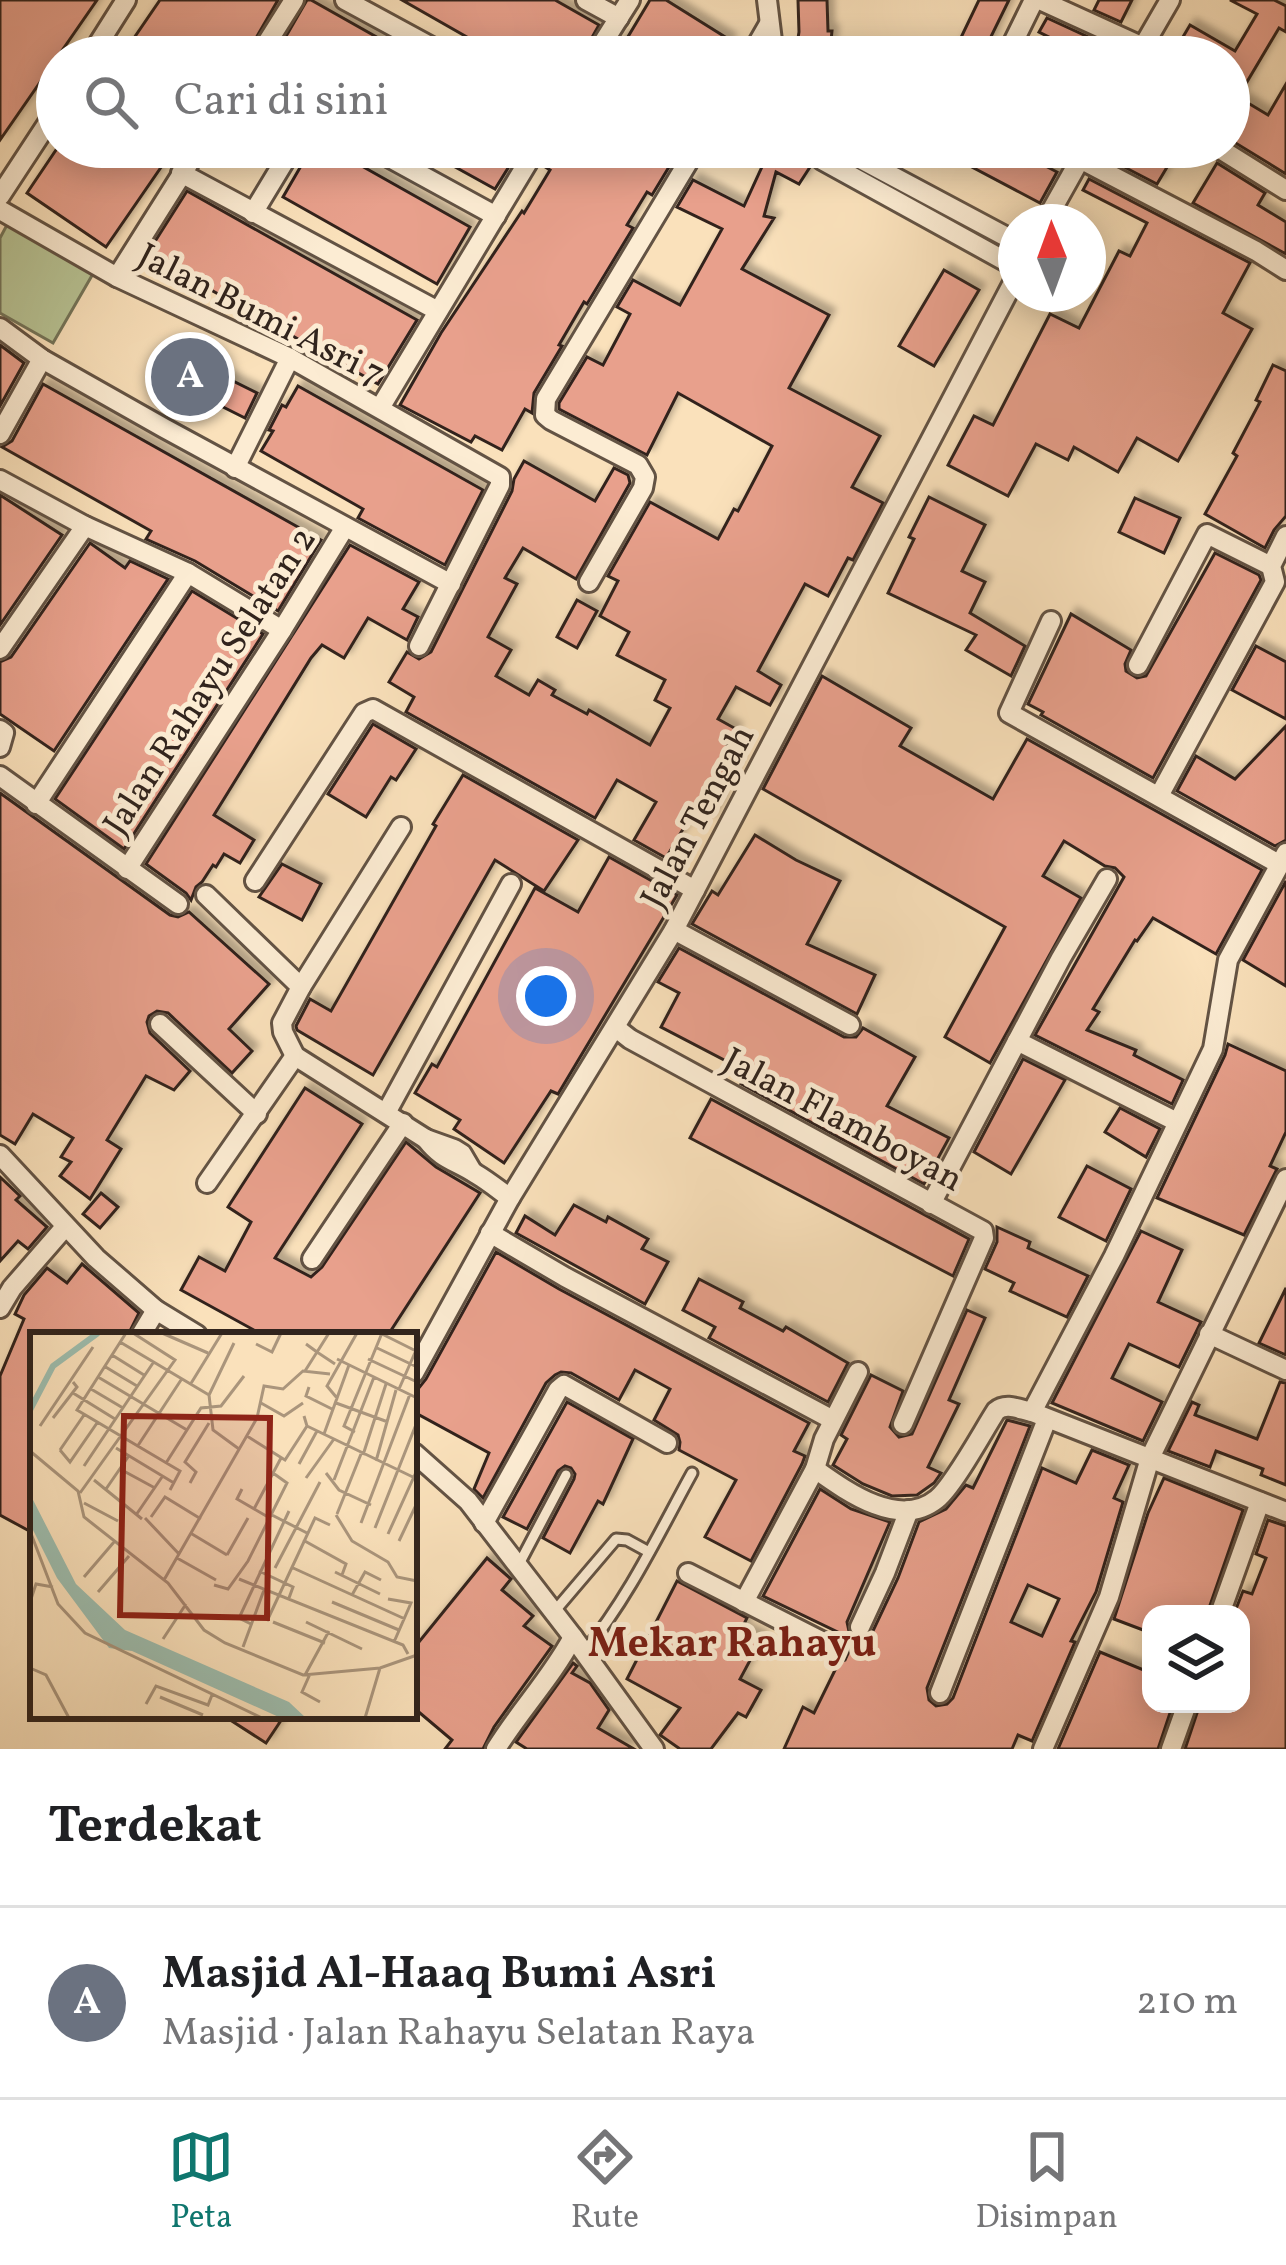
<!DOCTYPE html>
<html lang="id">
<meta charset="utf-8">
<style>
:root{--surface:#fff;--page:#f6f6f6;--text:#202124;--muted:#757577;--line:#e0e0e0;--accent:#0f766e}
body{margin:0;font-family:Vollkorn,serif;background:var(--page);color:var(--text)}
.controls{position:absolute;right:36px;bottom:36px;display:grid;overflow:hidden;border-radius:24px;box-shadow:0 6px 30px #0003}
.controls button{width:108px;height:108px;display:grid;place-items:center;padding:0;border:0;border-bottom:3px solid var(--line);background:var(--surface);color:var(--text);font:60px sans-serif}
.compass{position:absolute;left:998px;top:204px;width:108px;height:108px;border-radius:50%;background:var(--surface);box-shadow:0 6px 30px #0003;rotate:359deg}
.you{position:absolute;left:546px;top:996px;width:42px;height:42px;margin:-30px;border:9px solid #fff;border-radius:50%;background:#1a73e8;box-shadow:0 0 0 18px #1a73e833}
.badge{display:grid;place-items:center;width:78px;height:78px;border-radius:50%;background:var(--accent);color:#fff;font-size:39px;font-weight:700}
.pin{position:absolute;translate:-50% -50%;border:6px solid #fff;box-shadow:0 3px 12px #0006}
.list{margin:0;padding:0;list-style:none}
h2{display:flex;justify-content:space-between;align-items:center;height:156px;margin:0;padding:0 48px;font-size:51px}
h2 small{font-size:39px;font-weight:400;color:var(--muted)}
.list li{display:grid;grid-template-columns:78px 1fr auto;gap:36px;align-items:center;box-sizing:border-box;height:192px;padding:0 48px;border-top:3px solid var(--line)}
.list b{display:block;font-size:45px;white-space:nowrap}
.list p{margin:0;font-size:39px;white-space:nowrap;color:var(--muted)}
.list em{font-size:39px;font-style:normal;color:var(--muted)}
.icon{flex:none;width:66px;height:66px;fill:none;stroke:currentColor;stroke-width:2;stroke-linecap:round;stroke-linejoin:round}
.map{position:relative;flex:none;width:1286px;height:1749px;overflow:hidden}
.search{position:absolute;background:var(--surface);box-shadow:0 6px 30px #0003;left:36px;right:36px;top:36px;height:132px;display:flex;align-items:center;gap:30px;box-sizing:border-box;padding:0 42px;border-radius:66px;color:var(--muted);font-size:45px}
.sheet{height:348px;background:var(--surface)}
nav{display:flex;justify-content:space-around;align-items:center;box-sizing:border-box;height:168px;border-top:3px solid var(--line);background:var(--surface);font-size:33px;color:var(--muted)}
nav a{display:grid;justify-items:center;gap:6px}
nav .on{color:var(--accent)}
.map>svg:first-child{display:block}
</style>
<div class="map">
<svg width="1286" height="1749" viewBox="0 0 1286 1749">
<defs>
<filter id="shadow"><feDropShadow dx="6" dy="-6" stdDeviation="3" flood-color="#0004"/></filter>
</defs>
<rect width="100%" height="100%" fill="#fae1bb"/>
<filter id="stains"><feTurbulence type="fractalNoise" baseFrequency=".00167" numOctaves="4"/><feColorMatrix values="0 0 0 0 .2 0 0 0 0 .09 0 0 0 0 .02 0 0 0 .5 -.17"/></filter>
<radialGradient id="worn" r=".72"><stop offset=".6" stop-color="#630" stop-opacity="0"/><stop offset="1" stop-color="#630" stop-opacity=".3"/></radialGradient>
<!-- green -->
<path fill="#b8c495" stroke="#747459" stroke-width="3" d="M8,223L94,272L53,343L0,313V238Z"/>
<!-- building -->
<g fill="#e8a08c" stroke="#31241d" stroke-width="3" fill-rule="evenodd" filter="url(#shadow)">
<path d="M0,0H97L0,140Z"/>
<path d="M160,0H278L245,57H121Z"/>
<path d="M307,0H311L412,57H274Z"/>
<path d="M402,0H555L599,25L581,57H502Z"/>
<path d="M650,0H666L730,40L719,57H610L622,38L626,40Z"/>
<path d="M798,0H827L828,31H832L830,51H796L799,32Z"/>
<path d="M979,0H1009L981,57H964L954,52Z"/>
<path d="M1099,0H1132L1121,22L1094,10Z"/>
<path d="M1230,0H1274L1286,6V32L1279,28L1238,97L1268,115L1286,84V174L1229,139V57H1205L1180,42L1190,25L1235,51L1257,14Z"/>
<path d="M1047,18L1112,48L1107,57H1089L1039,32Z"/>
<path d="M58,147H175L106,247L27,193Z"/>
<path d="M312,147H328L470,227L437,284L283,197Z"/>
<path d="M419,147H521L495,189Z"/>
<path d="M550,147H681L652,195L647,192L627,225L633,228L587,304L584,302L559,345L562,346L534,393L532,413L525,409L502,450L475,436L471,442L400,405L441,333L522,211L524,213L550,170L542,165Z"/>
<path d="M771,147H783L782,151L810,167L799,184L776,172L764,216L774,218L742,269L829,315L789,388L880,436L852,487L883,503L853,560L848,558L828,596L805,584L758,671L781,685L770,705L736,687L718,719L736,729L724,752L739,760L718,795L722,798L709,821L693,812L666,858L634,840L656,802L617,780L595,818L406,712L414,697L389,682L407,652L419,659L431,652L512,491L514,479L524,461L595,501L614,468L628,475L630,483L576,579L523,548L505,578L517,584L488,637L511,650L496,676L529,695L538,680L555,690L552,695L587,714L589,710L650,745L670,708L655,700L665,680L617,655L629,632L600,616L618,581L608,576L650,502L718,539L734,509L738,511L772,446L678,393L647,455L559,409V403L587,357L603,365L630,314L617,307L633,280L680,305L722,229L677,207L693,180L744,206Z"/>
<path d="M934,147H1009L1057,172L1040,203Z"/>
<path d="M1106,147H1179L1157,184L1101,155Z"/>
<path d="M1217,163L1265,193L1258,205L1286,222V254L1193,203Z"/>
<path d="M1089,179L1250,263L1223,313L1252,329L1178,461L1137,438L1118,472L1074,447L1068,460L1036,444L1008,496L948,465L974,416L993,425L1050,314L1079,328L1119,251L1130,256L1147,223L1083,190Z"/>
<path d="M187,191L417,320L378,384L147,254Z"/>
<path d="M944,270L979,290L934,366L899,346Z"/>
<path d="M0,345L24,363L0,406Z"/>
<path d="M182,351L215,366L213,371L257,393L245,418L201,396L198,402L165,387Z"/>
<path d="M1273,365L1286,371V516L1274,530L1265,548L1205,514L1237,456L1233,453L1260,402L1256,400Z"/>
<path d="M43,384L321,540L278,611L195,561L146,539L151,531L2,447L12,441Z"/>
<path d="M298,386L483,490L445,565L358,518L363,509L261,451L273,431L269,430L282,405L286,407Z"/>
<path d="M0,495L62,535L0,625Z"/>
<path d="M929,497L985,525L962,571L985,582L970,613L1025,646L1011,676L966,650L976,635L888,593L914,539L909,537Z"/>
<path d="M1135,498L1180,518L1164,553L1119,532Z"/>
<path d="M90,543L125,568L130,561L168,579L54,751L0,714V662L11,657Z"/>
<path d="M350,545L419,582L403,609L418,617L407,640L368,618L344,658L322,645L311,658L214,815L254,840L240,863L224,854L216,867L213,865L202,882L196,887L191,900L186,893L146,864Z"/>
<path d="M1215,553L1259,575L1261,580L1153,778L1041,715L1043,712L1028,704L1071,614L1131,650L1125,664L1126,671L1137,678L1146,676Z"/>
<path d="M192,591L263,634L124,849L55,799Z"/>
<path d="M577,600L597,611L577,648L557,637Z"/>
<path d="M1256,646L1286,662V719L1232,690Z"/>
<path d="M822,676L911,728L900,746L993,799L1027,739L1262,870L1216,954L1153,918L1137,941L1135,940L1093,1009L1099,1012L1087,1030L1136,1050L1134,1055L1183,1080L1172,1104L1035,1035L1124,877L1115,868L1105,866L1064,841L1043,876L1081,898L990,1063L945,1037L1005,927L763,789Z"/>
<path d="M373,724L416,749L396,780L391,777L366,817L328,794Z"/>
<path d="M1286,726V840L1275,846L1177,791L1196,756L1235,779Z"/>
<path d="M463,775L578,840L544,891L495,860L373,1075L297,1030L296,1026L310,999L331,1011L436,826L433,824Z"/>
<path d="M0,793L170,915L178,917L189,912L269,984L229,1029L252,1051L232,1073L168,1013L157,1011L149,1016L147,1022L150,1033L190,1071L174,1090L146,1076L107,1140L121,1149L90,1199L60,1176L71,1162L61,1157L73,1138L33,1114L15,1144L0,1135Z"/>
<path d="M755,835L796,860L840,881L807,944L875,975L857,1014L692,924L712,891L718,895Z"/>
<path d="M609,857L677,895L558,1094L551,1091L504,1163L454,1129L460,1120L415,1093L432,1064L437,1067L535,888L578,912Z"/>
<path d="M282,864L321,884L302,920L259,897Z"/>
<path d="M1286,881V986L1243,960Z"/>
<path d="M679,948L844,1037H856L863,1028L915,1057L887,1106L949,1138L924,1184L741,1084L747,1072L661,1027L679,993L658,982Z"/>
<path d="M1228,1044L1286,1071V1132L1270,1166L1277,1169L1244,1235L1157,1198L1225,1055Z"/>
<path d="M1023,1059L1065,1080L1011,1174L974,1152Z"/>
<path d="M305,1088L362,1124L275,1258L311,1277L322,1267L406,1142L436,1167L480,1193L388,1335H263L181,1290L199,1257L225,1271L251,1222L228,1207Z"/>
<path d="M711,1099L969,1239L953,1276L690,1138Z"/>
<path d="M1120,1108L1160,1129L1146,1157L1105,1132Z"/>
<path d="M1087,1166L1131,1189L1106,1241L1059,1217Z"/>
<path d="M0,1177L20,1196L16,1200L47,1227L28,1249L18,1241L0,1261Z"/>
<path d="M101,1193L118,1207L100,1228L83,1214Z"/>
<path d="M574,1205L606,1222L608,1217L648,1239L642,1249L668,1262L645,1304L516,1233L525,1216L555,1235Z"/>
<path d="M997,1227L1030,1242L1028,1248L1088,1276L1067,1317L1010,1291L1014,1283L985,1269L997,1242Z"/>
<path d="M1141,1231L1182,1250L1158,1302L1201,1322L1179,1367L1129,1344L1112,1378L1162,1402L1143,1441L1052,1403Z"/>
<path d="M496,1252L559,1289L809,1423L794,1451L805,1456L802,1464L751,1561L705,1537L736,1480L679,1450L680,1442L678,1435L654,1420L670,1389L635,1370L619,1400L571,1373L561,1372L555,1375L546,1383L483,1498L474,1489L489,1453L414,1412V1394L426,1379Z"/>
<path d="M82,1264L139,1313L128,1335H33V1533L0,1515V1376L24,1319L15,1314L24,1295L47,1268L67,1283Z"/>
<path d="M699,1279L743,1302L740,1308L783,1331L786,1327L848,1363L828,1402L709,1338L715,1327L683,1310Z"/>
<path d="M1286,1288V1355L1259,1343Z"/>
<path d="M967,1310L985,1318L949,1400L959,1404L928,1467L941,1473L934,1483L917,1495L892,1496L863,1484L833,1465L847,1439L841,1435L871,1375L903,1391L890,1427L899,1437L912,1434Z"/>
<path d="M1280,1382L1286,1383V1485L1261,1475L1263,1469L1216,1451L1210,1467L1168,1451L1192,1402L1199,1405L1195,1415L1257,1439Z"/>
<path d="M567,1402L633,1439L603,1504L598,1501L570,1553L543,1538L574,1479L575,1474L571,1468L565,1466L558,1471L527,1529L503,1517Z"/>
<path d="M1007,1420L1030,1426L927,1688L929,1700L936,1706L947,1704L953,1698L1042,1468L1076,1483L1092,1450L1129,1465L1114,1498L1123,1502L1096,1592L1071,1641L1075,1642L1032,1741L1018,1735L1012,1749H784L803,1707L814,1713L839,1662L845,1660L850,1649V1638L763,1596L820,1489L851,1509L890,1522L847,1622L850,1636L862,1640L872,1633L898,1578L919,1522L946,1509L966,1485L973,1488ZM1028,1585L1059,1599L1042,1636L1011,1622Z"/>
<path d="M1164,1478L1243,1510L1207,1614H1151V1633L1114,1619L1148,1513Z"/>
<path d="M1268,1520L1286,1526V1749H1185L1200,1704H1241V1614H1234L1243,1591L1252,1594L1266,1558L1256,1554Z"/>
<path d="M487,1558L511,1579L502,1590L533,1616L524,1626L552,1646L494,1727L483,1749H445L452,1740L414,1708V1648Z"/>
<path d="M677,1581L747,1618L742,1628L762,1638L740,1679L761,1690L746,1717L738,1713L711,1749H680L660,1735L680,1708L627,1679Z"/>
<path d="M1100,1652L1151,1673V1704H1173L1158,1749H1058Z"/>
<path d="M573,1663L577,1666L572,1673L590,1683L609,1710L598,1728L634,1749H527L516,1742Z"/>
<path d="M224,1716H271L280,1722L266,1743Z"/>
</g>
<g fill="none" stroke-linecap="round" stroke-linejoin="round">
<!-- lane casing -->
<g stroke="#635344" stroke-width="15">
<g id="lane">
<path d="M518,1566L566,1475"/>
<path d="M553,1613L616,1539L627,1540L649,1552"/>
<path d="M584,1652C629,1597 658,1535 692,1473"/>
</g>
</g>
<!-- street casing -->
<g stroke="#635344" stroke-width="24">
<g id="street">
<path d="M345,0L450,57"/>
<path d="M586,0L619,18"/>
<path d="M767,0L774,57"/>
<path d="M1040,0L1143,47"/>
<path d="M90,57L126,0"/>
<path d="M258,57L294,0"/>
<path d="M594,57L630,0"/>
<path d="M750,57L769,24"/>
<path d="M1006,57L1034,0"/>
<path d="M1137,57L1170,0"/>
<path d="M370,147L496,216"/>
<path d="M812,147L822,160L1016,267"/>
<path d="M838,147L1016,242"/>
<path d="M1217,147L1286,190"/>
<path d="M1080,159L1256,251L1286,270"/>
<path d="M181,173L438,311"/>
<path d="M0,196L57,109"/>
<path d="M0,210L117,277L290,358L500,477V485L419,646"/>
<path d="M253,213L293,147"/>
<path d="M1045,222L1087,147"/>
<path d="M117,277L199,147"/>
<path d="M0,328L42,359L164,428L451,584"/>
<path d="M380,408L537,147"/>
<path d="M0,434L42,359"/>
<path d="M235,468L290,358"/>
<path d="M0,480L85,526L188,573L282,630"/>
<path d="M589,582L643,488L645,477L638,465L551,420L545,415L546,399L697,147"/>
<path d="M1051,621L1009,713L1279,864"/>
<path d="M0,649L85,526"/>
<path d="M1138,665L1207,534L1271,566"/>
<path d="M0,730L4,733L0,747"/>
<path d="M0,776L178,904"/>
<path d="M1159,796L1275,582L1271,566L1286,536"/>
<path d="M36,804L188,573"/>
<path d="M127,869L282,630L345,527"/>
<path d="M255,881L364,713L373,709L695,890"/>
<path d="M206,895L301,987L282,1023L283,1032L295,1056L426,1139L454,1149L462,1154L472,1171"/>
<path d="M674,930L850,1025"/>
<path d="M301,987L401,827"/>
<path d="M160,1024L257,1114"/>
<path d="M616,1028L630,1039L983,1231L984,1238L903,1424"/>
<path d="M1017,1041L1177,1122"/>
<path d="M386,1113L511,884"/>
<path d="M426,1139C443,1161 455,1160 476,1174C488,1181 499,1190 510,1198"/>
<path d="M0,1155L96,1258L156,1310L197,1335"/>
<path d="M207,1183L295,1056"/>
<path d="M931,1204L1061,958L1107,879"/>
<path d="M490,1233L565,1277L833,1420"/>
<path d="M312,1259L403,1123"/>
<path d="M0,1308L12,1288L65,1227"/>
<path d="M1209,1334L1286,1370"/>
<path d="M141,1335L156,1310"/>
<path d="M414,1373L510,1198L674,930L1016,277"/>
<path d="M1032,1412L1114,1256L1213,1049L1228,960L1286,853"/>
<path d="M414,1453L468,1501L573,1637L654,1749"/>
<path d="M815,1469C846,1491 899,1530 937,1499C954,1485 983,1431 996,1411C1006,1402 1021,1410 1032,1412L1286,1512"/>
<path d="M484,1523L558,1390L564,1385L667,1443"/>
<path d="M688,1573L837,1649"/>
<path d="M744,1602L815,1469L824,1439L858,1372"/>
<path d="M1220,1614L1260,1502"/>
<path d="M860,1627L885,1573L909,1510"/>
<path d="M940,1693L1047,1419"/>
<path d="M496,1749C520,1710 552,1677 573,1637"/>
<path d="M1043,1749L1109,1597L1150,1458L1286,1179"/>
<path d="M1171,1749L1187,1704"/>
</g>
</g>
<!-- lane -->
<use href="#lane" stroke="#fcecd3" stroke-width="9"/>
<!-- street -->
<use href="#street" stroke="#fcecd3" stroke-width="18"/>
</g>
<g text-anchor="middle" stroke-width="10" stroke-linejoin="round" paint-order="stroke">
<!-- street labels -->
<g font-size="36" fill="#31241d" stroke="#fcecd3">
<text transform="translate(262 313) rotate(27)" y="13">Jalan Bumi Asri 7</text>
<text transform="translate(208 680) rotate(-57)" y="13">Jalan Rahayu Selatan 2</text>
<text transform="translate(696 816) rotate(-62)" y="13">Jalan Tengah</text>
<text transform="translate(844 1118) rotate(28)" y="13">Jalan Flamboyan</text>
</g>
<!-- quarter labels -->
<g font-size="42" font-weight="bold" fill="#7a1f14" stroke="#fcecd3">
<text x="732" y="1656">Mekar Rahayu</text>
</g>
</g>
<!-- overview -->
<g transform="translate(30 1332)">
<rect width="387" height="387" fill="#fae1bb"/>
<path d="M0,162L46,252L95,298L259,370L276,386H251L102,319L79,316L27,246L0,192Z" fill="#9ebeaf"/>
<path fill="none" stroke="#9ebeaf" stroke-width="6" d="M0,78L23,34L68,1"/>
<path fill="none" stroke="#aa957c" stroke-width="3" d="M96,1L47,78L150,139L140,158M132,1L178,21M352,2L386,19M90,10L179,63M204,11L179,63L183,98L209,117M226,12L242,20L251,1M276,12L287,20L299,1M345,15L387,35M82,23L114,43M307,27L387,66M338,27L387,50M74,34L107,54M275,39L287,20L305,32M68,45L157,98M160,53L192,1M279,55L276,64L302,77M61,57L93,76M369,57L387,16M43,61L85,87M307,66L297,54L327,1M231,71L254,84L273,71M306,71L358,90M23,86L47,55L43,50M10,94L63,15M277,94L387,147M325,100L314,94L352,1M294,102L319,33M217,104L255,128L277,94L274,84M107,115L151,48M86,116L144,151M30,118L40,130L67,91M30,118L54,83M0,119L48,159L54,185L138,251L174,298L195,311L273,343L350,336L387,323M333,123L356,52M346,129L366,58M136,131L171,76L191,74L214,44M269,132L287,99M54,134L123,31M90,137L125,156M296,141L309,158L341,173M276,146L304,107M64,148L112,187M304,148L344,45M160,151L166,140L155,130L179,91M76,157L98,125M212,157L207,167L238,185M50,161L145,28L103,1M54,171L88,189M224,177L251,126M240,182L277,201M307,182L331,122M106,183L132,145M306,183L322,209L358,230L367,245L387,249M121,185L135,165L171,187M115,186L149,222M331,191L380,62M345,196L387,90M0,199L28,272L55,301L232,386M162,202L197,223M358,202L387,138M273,208L316,232L312,243M369,209L387,171M197,223L218,186M147,226L186,248M261,235L375,287M245,236L290,150M229,239L263,255L259,266M305,240L350,262M54,245L84,210M209,247L373,313L378,322M134,248L227,86L234,54L253,57L273,39L300,42M184,253L198,257L218,229L257,151L243,141M68,260L99,224M322,263L335,240L351,248M358,267L381,271L364,310M0,270L6,252L23,255M302,270L369,298M237,289L285,186L300,193M243,290L295,311M276,290L332,317M221,292L209,286L259,179M133,307L156,272M213,315L234,258M0,336L16,343L39,386M280,342L272,360L290,370M275,343L299,299M130,365L173,383M116,372L126,354L178,373L182,363M335,386L350,336"/>
<path fill="#8f2418" fill-opacity="0.15" stroke="#8f2418" stroke-width="6" d="M94,84L240,86L237,286L90,283Z"/>
<rect width="387" height="387" fill="none" stroke="#31241d" stroke-width="6"/>
</g>
<rect width="100%" height="100%" filter="url(#stains)"/>
<rect width="100%" height="100%" fill="url(#worn)"/>
</svg>
<div class="controls">
<button><svg class="icon" aria-label="layers" viewBox="0 0 24 24"><path d="M12 4l9 5-9 5-9-5zM3 14l9 5 9-5"/></svg></button>
</div>
<svg class="compass" viewBox="-18 -18 36 36"><path d="M0-13l5 13h-10z" fill="#e53935"/><path d="M0 13l5-13h-10z" fill="#757577"/></svg>
<div class="you"></div>
<div class="pin badge" style="left:190px;top:377px;background:#6b7280">A</div>
<div class="search"><svg class="icon" aria-label="search" viewBox="0 0 24 24"><circle cx="10" cy="10" r="6"/><path d="M15 15l6 6"/></svg>Cari di sini</div>
</div>
<section class="sheet">
<h2>Terdekat<small></small></h2>
<ul class="list">
<li><span class="badge" style="background:#6b7280">A</span><div><b>Masjid Al-Haaq Bumi Asri</b><p>Masjid · Jalan Rahayu Selatan Raya</p></div><em>210 m</em></li>
</ul>
</section>
<nav>
<a class="on"><svg class="icon" aria-label="map" viewBox="0 0 24 24"><path d="M3 6l6-2 6 2 6-2v14l-6 2-6-2-6 2zM9 4v14M15 6v14"/></svg>Peta</a>
<a><svg class="icon" aria-label="directions" viewBox="0 0 24 24"><path d="M12 3l9 9-9 9-9-9zM9 14v-3h6M13 9l2 2-2 2"/></svg>Rute</a>
<a><svg class="icon" aria-label="saved" viewBox="0 0 24 24"><path d="M7 4h10v16l-5-4-5 4z"/></svg>Disimpan</a>
</nav>
